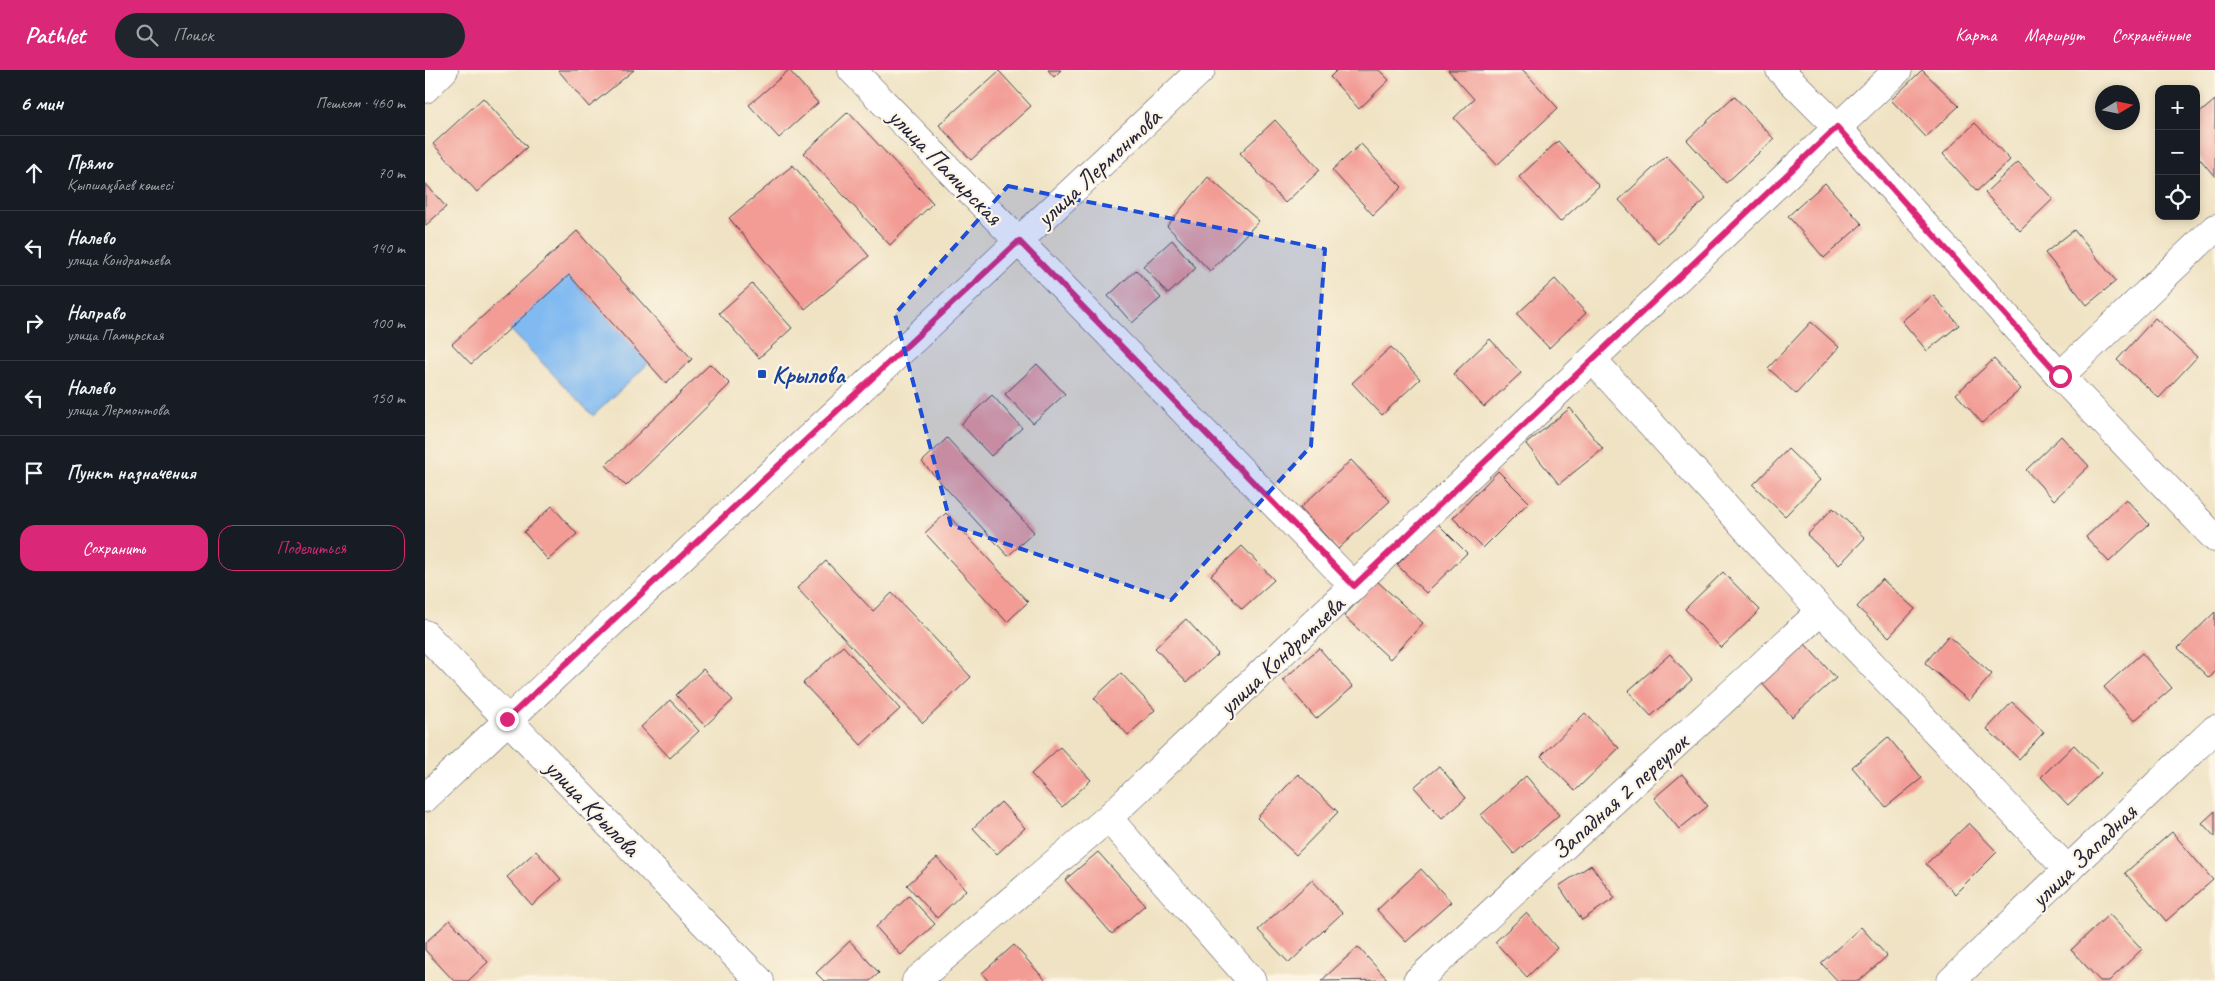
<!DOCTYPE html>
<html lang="ru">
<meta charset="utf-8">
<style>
:root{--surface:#171b24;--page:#20242c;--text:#f1f3f6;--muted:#9ea1a6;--line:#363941;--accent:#db2777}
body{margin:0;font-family:Caveat,sans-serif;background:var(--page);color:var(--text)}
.controls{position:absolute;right:15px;top:15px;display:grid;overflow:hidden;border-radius:10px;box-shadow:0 2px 8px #0003}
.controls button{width:45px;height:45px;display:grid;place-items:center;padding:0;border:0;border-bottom:1px solid var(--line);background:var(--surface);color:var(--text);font:25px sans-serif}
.compass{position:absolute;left:1670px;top:15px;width:45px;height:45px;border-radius:50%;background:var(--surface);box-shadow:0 2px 8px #0003;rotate:80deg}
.stop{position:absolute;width:15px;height:15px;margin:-11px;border:4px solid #db2777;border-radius:50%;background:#fff}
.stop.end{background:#db2777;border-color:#fff;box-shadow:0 1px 5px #0008}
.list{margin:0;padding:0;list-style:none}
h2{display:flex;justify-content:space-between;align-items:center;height:65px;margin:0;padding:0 20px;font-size:21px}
h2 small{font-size:16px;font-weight:400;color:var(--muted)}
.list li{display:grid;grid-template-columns:32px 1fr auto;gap:15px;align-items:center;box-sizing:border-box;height:75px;padding:0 20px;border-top:1px solid var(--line)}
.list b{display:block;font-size:19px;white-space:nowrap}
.list p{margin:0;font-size:16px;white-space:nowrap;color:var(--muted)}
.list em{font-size:16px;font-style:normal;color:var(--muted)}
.actions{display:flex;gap:10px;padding:15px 20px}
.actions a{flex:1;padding:11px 0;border:1px solid var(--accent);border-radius:15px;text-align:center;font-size:18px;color:var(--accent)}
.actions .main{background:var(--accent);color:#fff}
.icon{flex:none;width:28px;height:28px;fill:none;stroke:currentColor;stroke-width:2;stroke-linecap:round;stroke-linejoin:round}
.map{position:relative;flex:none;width:1790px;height:911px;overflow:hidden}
header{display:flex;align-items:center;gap:30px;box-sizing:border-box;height:70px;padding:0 25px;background:var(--accent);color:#fff}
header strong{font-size:24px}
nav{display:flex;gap:28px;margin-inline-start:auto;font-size:18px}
.search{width:350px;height:45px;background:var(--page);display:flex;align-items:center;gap:12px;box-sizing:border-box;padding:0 18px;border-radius:28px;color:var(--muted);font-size:19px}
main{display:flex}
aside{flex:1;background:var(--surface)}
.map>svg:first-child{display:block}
</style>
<header>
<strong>Pathlet</strong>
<div class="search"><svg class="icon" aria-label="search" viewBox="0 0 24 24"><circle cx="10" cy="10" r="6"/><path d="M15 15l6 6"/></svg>Поиск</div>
<nav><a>Карта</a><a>Маршрут</a><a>Сохранённые</a></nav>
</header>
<main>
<aside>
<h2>6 мин<small>Пешком · 460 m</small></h2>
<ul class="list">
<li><svg class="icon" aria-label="ahead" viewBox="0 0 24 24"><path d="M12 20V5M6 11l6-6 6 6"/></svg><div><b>Прямо</b><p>Қыпшақбаев көшесі</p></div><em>70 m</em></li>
<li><svg class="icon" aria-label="left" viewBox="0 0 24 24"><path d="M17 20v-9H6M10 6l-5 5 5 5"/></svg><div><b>Налево</b><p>улица Кондратьева</p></div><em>140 m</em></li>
<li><svg class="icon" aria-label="right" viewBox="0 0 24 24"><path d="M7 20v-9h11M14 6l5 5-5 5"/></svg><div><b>Направо</b><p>улица Памирская</p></div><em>100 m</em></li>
<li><svg class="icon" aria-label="left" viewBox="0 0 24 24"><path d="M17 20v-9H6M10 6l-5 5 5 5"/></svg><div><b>Налево</b><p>улица Лермонтова</p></div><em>150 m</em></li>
<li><svg class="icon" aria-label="arrive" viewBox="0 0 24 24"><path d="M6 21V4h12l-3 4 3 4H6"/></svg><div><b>Пункт назначения</b></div></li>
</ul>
<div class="actions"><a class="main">Сохранить</a><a>Поделиться</a></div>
</aside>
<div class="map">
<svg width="1790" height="911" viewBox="0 0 1790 911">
<rect width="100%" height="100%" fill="#fcf5e5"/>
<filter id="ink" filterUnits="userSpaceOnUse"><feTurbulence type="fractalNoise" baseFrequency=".02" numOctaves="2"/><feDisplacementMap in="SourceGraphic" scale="10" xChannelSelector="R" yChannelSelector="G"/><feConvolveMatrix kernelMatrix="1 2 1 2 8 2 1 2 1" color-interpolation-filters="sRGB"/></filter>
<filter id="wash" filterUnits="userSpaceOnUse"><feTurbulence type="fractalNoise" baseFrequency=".0096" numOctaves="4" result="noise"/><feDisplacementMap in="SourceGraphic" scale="20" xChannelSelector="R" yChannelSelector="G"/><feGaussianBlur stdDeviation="1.12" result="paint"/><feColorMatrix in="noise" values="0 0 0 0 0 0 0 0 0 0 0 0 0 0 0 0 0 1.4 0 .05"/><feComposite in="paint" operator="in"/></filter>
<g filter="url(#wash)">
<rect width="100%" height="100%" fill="#f0e3c4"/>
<!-- water -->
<path fill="#81baf1" stroke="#526e96" d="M138,200L225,292L168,346L81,255Z"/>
<g id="blocks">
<!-- building -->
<g fill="#f29c95">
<path d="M133,0H209L164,37Z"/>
<path d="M364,0L393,33L354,68L324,35Z"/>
<path d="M623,0H636L629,7Z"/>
<path d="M912,0H954L964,10L934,39L905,7Z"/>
<path d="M1023,0H1098L1133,38L1072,95L1029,48L1049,29Z"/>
<path d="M1497,0L1534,36L1501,67L1466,30Z"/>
<path d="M574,1L606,36L546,90L514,55Z"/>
<path d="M1309,26L1349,69L1301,113L1262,70Z"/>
<path d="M58,28L102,77L52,122L8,74Z"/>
<path d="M1790,30V107L1771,84V46Z"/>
<path d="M423,42L508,133L465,175L379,83Z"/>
<path d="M850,50L895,100L860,133L815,83Z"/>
<path d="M1550,53L1585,90L1552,121L1518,84Z"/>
<path d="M1133,71L1174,116L1135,152L1094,107Z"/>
<path d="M936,74L977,117L948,145L907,100Z"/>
<path d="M1241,86L1281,129L1233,173L1194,130Z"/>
<path d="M1593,92L1628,129L1595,161L1560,123Z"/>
<path d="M368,95L444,186L380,239L304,148Z"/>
<path d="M783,107L834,151L785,201L742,156Z"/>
<path d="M0,113L21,137L0,156Z"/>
<path d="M1400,113L1437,154L1399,188L1363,146Z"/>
<path d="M1649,160L1691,211L1662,235L1620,183Z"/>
<path d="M152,161L267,289L241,313L144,205L46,294L27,274Z"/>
<path d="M747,170L771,198L743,224L718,196Z"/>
<path d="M711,200L736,228L707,253L683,226Z"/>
<path d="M1130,209L1161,243L1124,278L1092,244Z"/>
<path d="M327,214L367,258L334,288L294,243Z"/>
<path d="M1508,225L1534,255L1502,281L1477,251Z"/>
<path d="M1730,248L1772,287L1734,328L1692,290Z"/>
<path d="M1386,252L1414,277L1371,324L1343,298Z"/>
<path d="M1065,269L1096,303L1059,337L1028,304Z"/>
<path d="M966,277L995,309L957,345L927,313Z"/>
<path d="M1569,289L1596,319L1557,353L1531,324Z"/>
<path d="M285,294L305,314L201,416L181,395Z"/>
<path d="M612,294L640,324L608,353L580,324Z"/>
<path d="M567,325L597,358L566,386L536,354Z"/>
<path d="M1145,338L1178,379L1134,414L1101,374Z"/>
<path d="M1636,366L1664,396L1629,430L1601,400Z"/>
<path d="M522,368L609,462L583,486L497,392Z"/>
<path d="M1363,379L1395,410L1360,446L1328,415Z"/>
<path d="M926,390L965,431L913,479L875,438Z"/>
<path d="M1073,401L1104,432L1058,478L1028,448Z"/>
<path d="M1701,429L1724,454L1684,492L1661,467Z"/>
<path d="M127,436L152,464L123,490L99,462Z"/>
<path d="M1408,438L1440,468L1414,495L1382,465Z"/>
<path d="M521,443L603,532L582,552L500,463Z"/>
<path d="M1013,454L1042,483L1001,523L972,495Z"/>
<path d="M817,476L849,510L817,539L786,505Z"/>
<path d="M401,491L448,541L467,523L546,607L498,653L372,518Z"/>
<path d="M1298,502L1335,540L1296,578L1260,539Z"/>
<path d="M1457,509L1490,539L1464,567L1432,537Z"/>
<path d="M952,511L998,553L965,589L919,546Z"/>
<path d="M1790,542V602L1784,608L1753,578Z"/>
<path d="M761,549L793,584L762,612L730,578Z"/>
<path d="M1523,566L1567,604L1544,631L1500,593Z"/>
<path d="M1379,573L1411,608L1367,647L1335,611Z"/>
<path d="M418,576L475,639L436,675L378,613Z"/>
<path d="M894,578L928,617L891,649L858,610Z"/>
<path d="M1717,583L1747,618L1709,651L1679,617Z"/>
<path d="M1245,584L1267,610L1226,646L1203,621Z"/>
<path d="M278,599L308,630L280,656L251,625Z"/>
<path d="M696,603L730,640L703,665L669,628Z"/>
<path d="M245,630L274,661L245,688L216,657Z"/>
<path d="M1587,632L1619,662L1594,689L1562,659Z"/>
<path d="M1160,643L1194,678L1150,721L1116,686Z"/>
<path d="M1463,667L1497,708L1461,737L1427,697Z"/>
<path d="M1649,675L1676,703L1643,735L1616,707Z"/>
<path d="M635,677L666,710L637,737L606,704Z"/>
<path d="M1014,696L1041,728L1017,748L989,717Z"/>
<path d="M873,704L913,742L871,785L832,748Z"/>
<path d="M1257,704L1283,736L1254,759L1229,728Z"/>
<path d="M1101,706L1134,745L1089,784L1056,745Z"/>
<path d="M576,732L600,758L572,784L548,758Z"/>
<path d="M1790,741V767L1777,753Z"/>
<path d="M1544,753L1572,782L1530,824L1501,794Z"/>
<path d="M1747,762L1788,810L1741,851L1700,803Z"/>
<path d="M111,781L136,809L107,835L82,807Z"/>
<path d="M673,782L720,835L687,864L640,810Z"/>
<path d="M512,788L541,820L512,848L482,815Z"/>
<path d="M1166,795L1190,828L1157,850L1134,816Z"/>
<path d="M996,799L1026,832L981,872L952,840Z"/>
<path d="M887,810L917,843L864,893L833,860Z"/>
<path d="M484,826L510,854L476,885L451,857Z"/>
<path d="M1101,843L1132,878L1102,907L1070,872Z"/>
<path d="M1684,844L1717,879L1684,911H1675L1646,880Z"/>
<path d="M25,850L63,892L43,911H29L0,880V873Z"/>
<path d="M1436,857L1462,886L1434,911H1413L1396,893Z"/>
<path d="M425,871L454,903L445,911H399L391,903Z"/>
<path d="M589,875L621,911H563L557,903Z"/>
<path d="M933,877L963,910L896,911Z"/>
</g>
</g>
</g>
<g filter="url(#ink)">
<use href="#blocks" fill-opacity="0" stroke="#413f50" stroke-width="1"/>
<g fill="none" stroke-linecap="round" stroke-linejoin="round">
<!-- minor casing -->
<g stroke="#413f50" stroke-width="29">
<g id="minor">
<path d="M427,0L929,516"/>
<path d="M1355,0L1412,57L1635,306L1790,468"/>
<path d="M0,19L19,0"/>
<path d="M1168,290L1396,541L1643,800"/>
<path d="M1635,306L1790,158"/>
<path d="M0,564L335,911"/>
<path d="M683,748L827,911"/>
<path d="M491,911L683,748L1473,0"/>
<path d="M992,911L1396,541"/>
<path d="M1526,911L1790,659"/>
</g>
</g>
<!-- major casing -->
<g stroke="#413f50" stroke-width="29">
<path id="major" d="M0,728L776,0"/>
</g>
<!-- minor -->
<use href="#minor" stroke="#fff" stroke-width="28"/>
<!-- major -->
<use href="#major" stroke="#fff" stroke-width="28"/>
</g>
</g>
<g fill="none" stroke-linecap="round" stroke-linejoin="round" filter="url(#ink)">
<!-- route -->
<path stroke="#db2777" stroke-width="6" d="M82,649L594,171L929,516L1412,57L1635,306"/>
</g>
<!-- marked area -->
<path fill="#1d4ed8" fill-opacity="0.2" stroke="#1d4ed8" stroke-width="4" stroke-dasharray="10 6" stroke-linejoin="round" d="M583,116L900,179L886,376L746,530L526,455L470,244Z"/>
<!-- markers -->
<rect fill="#1a4fb4" stroke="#fcf5e5" stroke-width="2" x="332" y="299" width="10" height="10" rx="2.5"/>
<g text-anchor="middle" stroke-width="4.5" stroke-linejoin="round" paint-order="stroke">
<!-- street labels -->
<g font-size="25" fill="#22223b" stroke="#fcf5e5">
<text transform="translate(521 96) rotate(46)" y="9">улица Памирская</text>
<text transform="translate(673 97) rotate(-43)" y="9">улица Лермонтова</text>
<text transform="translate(856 585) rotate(-43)" y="9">улица Кондратьева</text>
<text transform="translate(1194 726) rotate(-42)" y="9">Западная 2 переулок</text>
<text transform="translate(168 737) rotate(46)" y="9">улица Крылова</text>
<text transform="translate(1658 785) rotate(-44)" y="9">улица Западная</text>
</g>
<!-- transit labels -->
<g font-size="25" font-weight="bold" fill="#164399" stroke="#fcf5e5" text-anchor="start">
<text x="347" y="313">Крылова</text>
</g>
</g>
</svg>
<div class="controls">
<button>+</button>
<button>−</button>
<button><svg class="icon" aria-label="locate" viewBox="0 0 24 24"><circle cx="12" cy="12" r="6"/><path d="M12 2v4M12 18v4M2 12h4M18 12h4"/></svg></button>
</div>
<svg class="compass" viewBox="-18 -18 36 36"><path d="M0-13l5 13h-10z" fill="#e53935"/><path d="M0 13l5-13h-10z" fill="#9ea1a6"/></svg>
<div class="stop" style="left:1635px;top:306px"></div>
<div class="stop end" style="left:82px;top:649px"></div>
</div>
</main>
